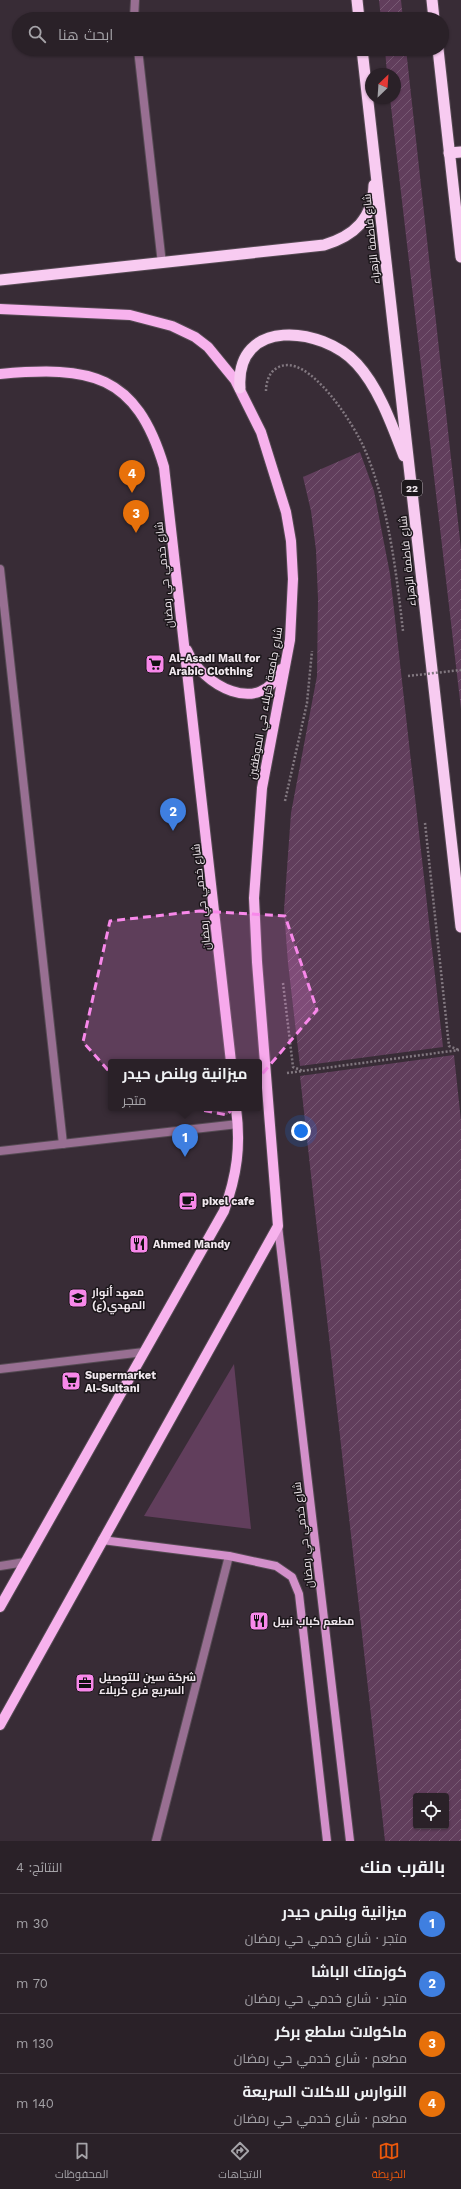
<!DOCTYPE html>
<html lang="ar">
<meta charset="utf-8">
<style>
:root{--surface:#2a2128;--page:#362e34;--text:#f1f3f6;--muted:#a5a3a8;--line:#463e45;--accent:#ea580c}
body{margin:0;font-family:"Work Sans",Cairo,sans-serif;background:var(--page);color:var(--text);direction:rtl}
.controls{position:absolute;right:12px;bottom:12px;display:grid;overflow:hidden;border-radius:4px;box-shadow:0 1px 3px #0004}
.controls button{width:36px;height:36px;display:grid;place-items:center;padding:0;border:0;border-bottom:1px solid var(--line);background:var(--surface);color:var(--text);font:20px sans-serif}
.compass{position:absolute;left:365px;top:68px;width:36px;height:36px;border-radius:50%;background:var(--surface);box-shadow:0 1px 3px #0004;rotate:25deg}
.you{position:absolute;left:301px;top:1131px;width:14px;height:14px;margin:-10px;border:3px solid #fff;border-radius:50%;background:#1a73e8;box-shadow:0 0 0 6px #1a73e833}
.badge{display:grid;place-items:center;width:26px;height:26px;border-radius:50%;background:var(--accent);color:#fff;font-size:13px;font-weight:700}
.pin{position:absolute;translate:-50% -33px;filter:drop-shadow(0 1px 2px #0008)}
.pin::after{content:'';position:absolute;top:21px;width:14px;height:12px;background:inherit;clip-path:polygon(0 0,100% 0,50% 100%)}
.popup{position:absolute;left:108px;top:1059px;width:154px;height:52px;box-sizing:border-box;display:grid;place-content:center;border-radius:4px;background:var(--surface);filter:drop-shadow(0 1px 3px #0005);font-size:13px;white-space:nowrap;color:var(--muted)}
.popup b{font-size:15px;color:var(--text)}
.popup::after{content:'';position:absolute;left:50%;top:100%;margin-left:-8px;border:8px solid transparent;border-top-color:var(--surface)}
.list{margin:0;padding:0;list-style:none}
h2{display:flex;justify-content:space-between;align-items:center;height:52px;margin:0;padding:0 16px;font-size:17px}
h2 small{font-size:13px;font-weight:400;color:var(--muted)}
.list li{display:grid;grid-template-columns:26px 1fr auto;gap:12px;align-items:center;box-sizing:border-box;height:60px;padding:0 16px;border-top:1px solid var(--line)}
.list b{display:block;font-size:15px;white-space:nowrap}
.list p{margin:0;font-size:13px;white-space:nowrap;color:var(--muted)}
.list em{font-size:13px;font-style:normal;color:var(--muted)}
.icon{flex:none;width:22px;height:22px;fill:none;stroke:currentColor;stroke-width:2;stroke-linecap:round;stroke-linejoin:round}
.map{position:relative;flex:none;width:461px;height:1841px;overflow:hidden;direction:ltr}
.search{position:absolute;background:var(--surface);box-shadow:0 1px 3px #0004;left:12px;right:12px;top:12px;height:44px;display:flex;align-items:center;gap:10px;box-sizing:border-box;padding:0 14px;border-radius:22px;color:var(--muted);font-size:15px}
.sheet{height:292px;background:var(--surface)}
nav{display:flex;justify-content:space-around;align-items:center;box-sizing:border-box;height:56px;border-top:1px solid var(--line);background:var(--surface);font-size:11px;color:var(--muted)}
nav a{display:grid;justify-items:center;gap:2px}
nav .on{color:var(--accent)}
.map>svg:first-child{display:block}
</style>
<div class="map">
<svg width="461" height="1841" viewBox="0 0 461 1841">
<defs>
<pattern id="garden-furrows" width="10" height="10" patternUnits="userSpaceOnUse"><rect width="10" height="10" fill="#613e5c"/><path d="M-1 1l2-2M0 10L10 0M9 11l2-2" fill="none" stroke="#785a74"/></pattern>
</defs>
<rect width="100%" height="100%" fill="#382c36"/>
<!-- grass -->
<path fill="#613e5c" d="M234,1364L251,1529L144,1516Z"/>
<!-- garden -->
<g fill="url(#garden-furrows)" fill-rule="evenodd">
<path d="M379,0H401L403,19H381Z"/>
<path d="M385,49H406L461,549V709L390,98H395V74H387Z"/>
<path d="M360,452L374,491L390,574L443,1047L300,1066L288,963L284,910L291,813L317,676L318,599L316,550L311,511L303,477Z"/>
<path d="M454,1055L461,1121V1841H385L300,1076ZM416,1796H446V1826H416Z"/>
</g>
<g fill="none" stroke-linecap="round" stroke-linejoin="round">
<!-- service casing -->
<g stroke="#554a53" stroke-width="10">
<g id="service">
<path d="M134,19L135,0"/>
<path d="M138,49L162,264"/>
</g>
</g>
<!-- minor casing -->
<g stroke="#554a53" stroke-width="10">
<g id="minor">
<path d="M0,569L63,1144"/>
<path d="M0,1151L238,1124"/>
<path d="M0,1369L144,1352"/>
<path d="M0,1566L25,1562"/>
<path d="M156,1841L229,1556"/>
</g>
</g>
<!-- secondary casing -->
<g stroke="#554a53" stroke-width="10">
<g id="secondary">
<path d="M278,1226L350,1841"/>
<path d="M102,1540L229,1556L276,1566L292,1577L299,1594L327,1841"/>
</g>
</g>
<!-- primary casing -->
<g stroke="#554a53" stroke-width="12">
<g id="primary">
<path d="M0,309L130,315L172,326L195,337L208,347L235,380L261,432L286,512L291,541L293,579L290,640L262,788L254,898L257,962L278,1226L0,1725"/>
<path d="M0,374C90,366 136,373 164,467L231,1062"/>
<path d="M187,650C201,685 261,718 281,669"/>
<path d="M0,1607L224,1211C237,1175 241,1146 236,1108"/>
</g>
</g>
<!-- trunk casing -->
<g stroke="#554a53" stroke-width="13">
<g id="trunk">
<path d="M357,0L359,19"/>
<path d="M432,0L434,19"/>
<path d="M362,49L461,927"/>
<path d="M438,49L461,257"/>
<path d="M449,153L461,152"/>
<path d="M0,280L324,245C354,236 373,219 374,185"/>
<path d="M240,388C235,317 322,326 357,364C379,388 392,425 404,456"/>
</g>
</g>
<!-- path -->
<g stroke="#827880" stroke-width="2.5" stroke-dasharray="2 2" stroke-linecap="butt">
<path d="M266,391C266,383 269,372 277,368C308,349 356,428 365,450C389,507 396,571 403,631"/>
<path d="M285,801L307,703L312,651"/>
<path d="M425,823L449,1046L459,1050"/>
<path d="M283,983L293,1067L303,1071"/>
<path d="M287,1073L459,1050"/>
</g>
<!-- service -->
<use href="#service" stroke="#986f92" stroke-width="8"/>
<!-- minor -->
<use href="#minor" stroke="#986f92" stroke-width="8"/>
<!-- secondary -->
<use href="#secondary" stroke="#d390ca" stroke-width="8"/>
<!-- primary -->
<use href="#primary" stroke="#f7b2ed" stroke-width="10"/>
<!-- trunk -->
<use href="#trunk" stroke="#f8cbf1" stroke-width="11"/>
<!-- path-bridge -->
<path stroke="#827880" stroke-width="2.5" stroke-dasharray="2 2" stroke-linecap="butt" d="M408,676L461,670"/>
</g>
<!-- marked area -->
<path fill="#f888ea" fill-opacity="0.2" stroke="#f888ea" stroke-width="3" stroke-dasharray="8 5" stroke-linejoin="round" d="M200,911L285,916L317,1010L227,1115L131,1096L83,1042L110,921Z"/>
<!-- icons -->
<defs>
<g id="supermarket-square" transform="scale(1)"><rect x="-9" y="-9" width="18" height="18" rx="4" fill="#f888ea" stroke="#1c171b"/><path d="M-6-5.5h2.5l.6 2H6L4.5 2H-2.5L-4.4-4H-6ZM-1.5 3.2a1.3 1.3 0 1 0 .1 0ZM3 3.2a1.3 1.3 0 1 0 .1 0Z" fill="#111"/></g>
<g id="cafe-square" transform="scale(1)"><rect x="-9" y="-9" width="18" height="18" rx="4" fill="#f888ea" stroke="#1c171b"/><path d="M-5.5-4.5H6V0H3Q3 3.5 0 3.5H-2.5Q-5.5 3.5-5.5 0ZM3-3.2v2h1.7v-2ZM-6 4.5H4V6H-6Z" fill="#111"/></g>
<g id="restaurant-square" transform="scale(1)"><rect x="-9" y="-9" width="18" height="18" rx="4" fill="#f888ea" stroke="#1c171b"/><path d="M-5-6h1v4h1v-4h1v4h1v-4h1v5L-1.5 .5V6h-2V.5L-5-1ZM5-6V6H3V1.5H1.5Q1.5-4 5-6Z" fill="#111"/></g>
<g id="school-square" transform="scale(1)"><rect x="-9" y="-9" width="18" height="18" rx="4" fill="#f888ea" stroke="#1c171b"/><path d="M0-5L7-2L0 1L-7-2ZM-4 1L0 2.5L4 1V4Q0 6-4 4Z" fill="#111"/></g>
<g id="office-square" transform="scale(1)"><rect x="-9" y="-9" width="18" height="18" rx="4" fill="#f888ea" stroke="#1c171b"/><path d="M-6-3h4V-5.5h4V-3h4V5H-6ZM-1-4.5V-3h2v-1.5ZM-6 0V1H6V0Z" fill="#111"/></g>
</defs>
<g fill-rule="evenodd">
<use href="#supermarket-square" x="155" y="664"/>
<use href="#cafe-square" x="188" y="1201"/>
<use href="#restaurant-square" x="139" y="1244"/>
<use href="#school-square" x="78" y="1298"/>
<use href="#supermarket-square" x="71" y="1381"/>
<use href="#restaurant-square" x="259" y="1621"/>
<use href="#office-square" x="85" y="1683"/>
</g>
<g text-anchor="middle" stroke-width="3" stroke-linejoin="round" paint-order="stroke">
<!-- shield labels -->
<rect fill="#1c171b" stroke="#b0a9af" stroke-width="1" x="402" y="480" width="20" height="16" rx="3"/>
<g font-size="10" font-weight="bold" fill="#f0e8ee">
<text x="412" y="492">22</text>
</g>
<!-- street labels -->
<g font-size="11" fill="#f0e8ee" stroke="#1c171b">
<text transform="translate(371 239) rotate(-96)" y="4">شارع فاطمة الزهراء</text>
<text transform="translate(407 561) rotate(-96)" y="4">شارع فاطمة الزهراء</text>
<text transform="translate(164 575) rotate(-96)" y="4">شارع خدمي حي رمضان</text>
<text transform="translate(265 703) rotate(-80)" y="4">شارع جامعة كربلاء حي الموظفين</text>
<text transform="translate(201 897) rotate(-96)" y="4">شارع خدمي حي رمضان</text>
<text transform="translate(303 1535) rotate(-97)" y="4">شارع خدمي حي رمضان</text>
</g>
<!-- poi labels -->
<g font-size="11" font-weight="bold" fill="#f0e8ee" stroke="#1c171b" text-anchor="start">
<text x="169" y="662">Al-Asadi Mall for<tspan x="169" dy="13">Arabic Clothing</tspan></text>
<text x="202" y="1205">pixel cafe</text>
<text x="153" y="1248">Ahmed Mandy</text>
<text x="92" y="1296">معهد أنوار<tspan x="92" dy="13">المهدي(ع)</tspan></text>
<text x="85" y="1379">Supermarket<tspan x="85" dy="13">Al-Sultani</tspan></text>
<text x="273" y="1625">مطعم كباب نبيل</text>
<text x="99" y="1681">شركة سين للتوصيل<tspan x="99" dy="13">السريع فرع كربلاء</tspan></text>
</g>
</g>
</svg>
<div class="controls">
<button><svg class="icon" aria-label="locate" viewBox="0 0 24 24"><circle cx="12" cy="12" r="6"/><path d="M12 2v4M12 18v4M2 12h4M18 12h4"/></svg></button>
</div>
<svg class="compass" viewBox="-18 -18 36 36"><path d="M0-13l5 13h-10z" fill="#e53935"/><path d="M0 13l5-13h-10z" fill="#a5a3a8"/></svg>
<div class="you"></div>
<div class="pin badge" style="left:185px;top:1157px;background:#3f7fe0">1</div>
<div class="popup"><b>ميزانية وبلنص حيدر</b>متجر</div>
<div class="pin badge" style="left:173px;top:831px;background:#3f7fe0">2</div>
<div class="pin badge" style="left:136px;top:533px;background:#e8710a">3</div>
<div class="pin badge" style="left:132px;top:493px;background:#e8710a">4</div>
<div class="search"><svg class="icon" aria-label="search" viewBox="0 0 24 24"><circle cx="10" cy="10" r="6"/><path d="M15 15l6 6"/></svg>ابحث هنا</div>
</div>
<section class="sheet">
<h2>بالقرب منك<small>النتائج: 4</small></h2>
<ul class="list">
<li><span class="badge" style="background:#3f7fe0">1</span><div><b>ميزانية وبلنص حيدر</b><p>متجر · شارع خدمي حي رمضان</p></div><em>30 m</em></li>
<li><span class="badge" style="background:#3f7fe0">2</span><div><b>كوزمتك الباشا</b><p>متجر · شارع خدمي حي رمضان</p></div><em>70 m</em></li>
<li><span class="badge" style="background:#e8710a">3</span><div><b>ماكولات سلطع بركر</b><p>مطعم · شارع خدمي حي رمضان</p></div><em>130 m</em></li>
<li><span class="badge" style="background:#e8710a">4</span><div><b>النوارس للاكلات السريعة</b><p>مطعم · شارع خدمي حي رمضان</p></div><em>140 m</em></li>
</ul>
</section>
<nav>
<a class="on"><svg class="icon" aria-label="map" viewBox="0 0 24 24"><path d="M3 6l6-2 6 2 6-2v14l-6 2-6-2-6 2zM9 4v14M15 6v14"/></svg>الخريطة</a>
<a><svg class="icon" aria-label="directions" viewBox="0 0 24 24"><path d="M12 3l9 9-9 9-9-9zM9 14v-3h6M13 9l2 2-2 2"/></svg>الاتجاهات</a>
<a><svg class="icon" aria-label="saved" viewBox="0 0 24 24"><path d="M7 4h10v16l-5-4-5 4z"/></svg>المحفوظات</a>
</nav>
